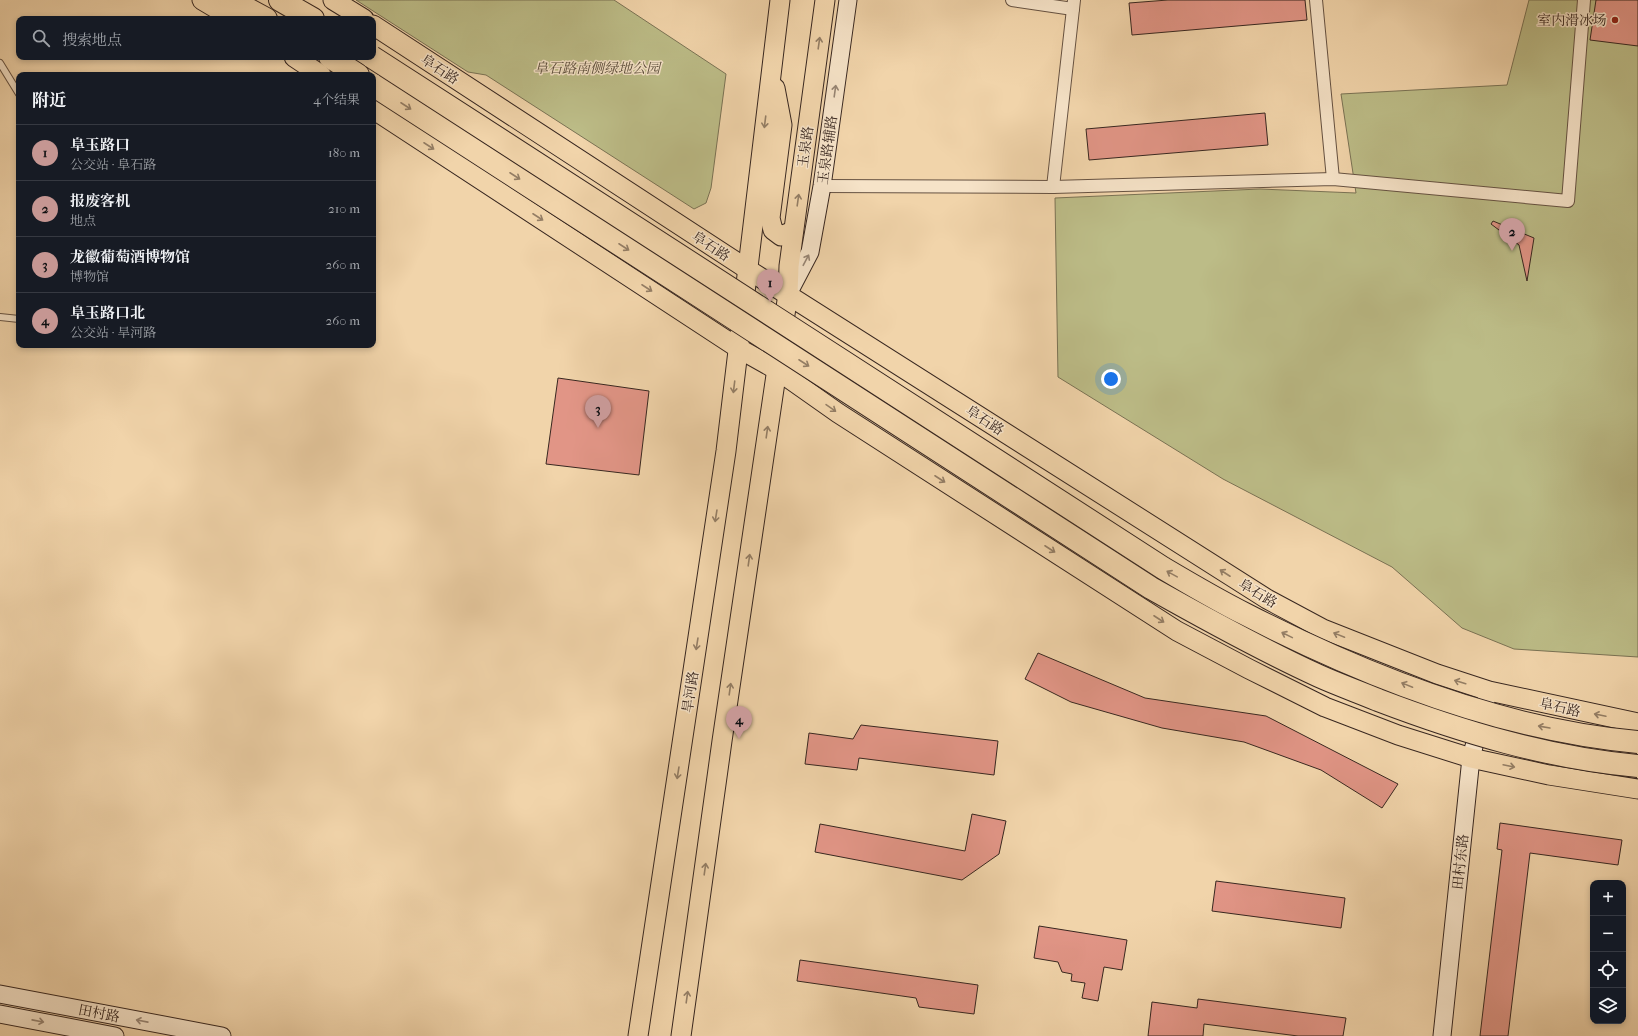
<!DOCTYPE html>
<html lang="zh">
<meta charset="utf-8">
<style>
:root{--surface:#171b24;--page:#242831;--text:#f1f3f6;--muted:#9ea1a6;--line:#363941;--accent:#c59692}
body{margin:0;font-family:"IM FELL French Canon","Noto Serif SC",serif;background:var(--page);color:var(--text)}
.controls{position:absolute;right:12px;bottom:12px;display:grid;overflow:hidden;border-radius:8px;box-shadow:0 2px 6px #0003}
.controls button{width:36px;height:36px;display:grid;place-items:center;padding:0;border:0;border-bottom:1px solid var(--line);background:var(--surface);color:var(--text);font:20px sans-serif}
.you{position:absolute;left:1111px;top:379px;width:14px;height:14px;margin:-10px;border:3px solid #fff;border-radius:50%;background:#1a73e8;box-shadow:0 0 0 6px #1a73e833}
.badge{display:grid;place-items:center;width:26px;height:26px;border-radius:50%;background:var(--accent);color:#111;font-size:13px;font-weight:700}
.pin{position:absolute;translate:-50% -33px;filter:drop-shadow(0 1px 2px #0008)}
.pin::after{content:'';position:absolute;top:21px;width:14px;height:12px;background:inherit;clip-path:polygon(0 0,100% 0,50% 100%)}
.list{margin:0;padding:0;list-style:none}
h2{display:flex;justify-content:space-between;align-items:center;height:52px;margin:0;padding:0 16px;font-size:17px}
h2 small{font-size:13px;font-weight:400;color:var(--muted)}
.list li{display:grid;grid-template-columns:26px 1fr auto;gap:12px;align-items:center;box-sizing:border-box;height:56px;padding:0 16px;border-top:1px solid var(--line)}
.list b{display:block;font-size:15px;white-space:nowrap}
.list p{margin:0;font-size:13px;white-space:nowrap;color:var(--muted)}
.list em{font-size:13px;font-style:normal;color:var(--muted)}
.icon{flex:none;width:22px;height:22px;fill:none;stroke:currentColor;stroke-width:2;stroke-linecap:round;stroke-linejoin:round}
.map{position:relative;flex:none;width:1638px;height:1036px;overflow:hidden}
.search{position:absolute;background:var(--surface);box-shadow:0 2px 6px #0003;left:16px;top:16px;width:360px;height:44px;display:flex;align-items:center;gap:10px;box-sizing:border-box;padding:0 14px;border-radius:8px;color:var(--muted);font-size:15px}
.panel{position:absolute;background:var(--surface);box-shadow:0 2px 6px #0003;left:16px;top:72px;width:360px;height:276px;border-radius:8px}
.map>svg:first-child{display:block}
</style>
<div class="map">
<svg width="1638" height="1036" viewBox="0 0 1638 1036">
<rect width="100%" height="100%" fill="#f1d4aa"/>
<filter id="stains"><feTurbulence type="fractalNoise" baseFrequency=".005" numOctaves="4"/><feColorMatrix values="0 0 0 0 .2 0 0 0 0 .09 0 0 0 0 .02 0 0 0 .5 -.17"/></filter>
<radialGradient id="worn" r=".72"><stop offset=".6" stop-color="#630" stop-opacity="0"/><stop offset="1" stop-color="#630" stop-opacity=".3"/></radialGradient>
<!-- green -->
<g fill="#bcbc87" stroke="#7a7254">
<path d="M356,0H614L726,74L711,188L706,203L694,209L486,75L468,72Z"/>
<path d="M1529,0H1638V657L1514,649L1462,628L1392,567L1223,479L1058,377L1055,198L1260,189L1356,193L1341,94L1507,85Z"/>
</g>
<!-- building -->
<g fill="#e19586" stroke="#382720">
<path d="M1168,0H1305L1307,20L1132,35L1129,3Z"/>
<path d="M1596,0H1638V46L1590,40Z"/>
<path d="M1265,113L1268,145L1089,160L1086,129Z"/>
<path d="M1493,221L1534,238L1527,281L1519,245L1491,224Z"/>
<path d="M558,378L649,391L639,475L546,464Z"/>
<path d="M1038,653L1145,698L1266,716L1398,784L1382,808L1321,770L1244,742L1162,728L1071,702L1025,679Z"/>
<path d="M861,725L998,741L994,775L859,758L857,770L805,764L809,733L853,739Z"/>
<path d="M972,814L1006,821L999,854L962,880L815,852L820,824L965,851Z"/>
<path d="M1500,823L1622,840L1618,865L1530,853L1508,1036H1480L1502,850L1497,849Z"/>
<path d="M1216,881L1345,898L1341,928L1212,911Z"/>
<path d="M1039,926L1127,940L1122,970L1104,967L1098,1001L1082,998L1085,983L1071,981L1072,974L1062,972L1058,962L1034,958Z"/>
<path d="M800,960L978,985L974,1014L919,1007L916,998L797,981Z"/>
<path d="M1198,999L1346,1018L1343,1036H1298L1204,1024L1203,1036H1148L1152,1002L1197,1008Z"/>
</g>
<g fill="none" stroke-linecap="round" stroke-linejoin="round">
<!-- lane casing -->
<g stroke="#665242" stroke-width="8">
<g id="lane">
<path d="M0,63L19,94"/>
<path d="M0,317L19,319"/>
</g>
</g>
<!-- street casing -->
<g stroke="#665242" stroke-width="14">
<g id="street">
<path d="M1012,0L1073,9"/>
<path d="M1316,0L1333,179"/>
<path d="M822,186L1053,187L1333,179L1568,201L1584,0"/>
<path d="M1053,187L1074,0"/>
</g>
</g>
<!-- secondary casing -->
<g stroke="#382720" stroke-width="19">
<g id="secondary">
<path d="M788,294L810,252L822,186L848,0"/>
<path d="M0,994L222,1036"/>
<path d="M0,1014L115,1036"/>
<path d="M1442,1036L1471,758L1486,700"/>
</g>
</g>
<!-- primary casing -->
<g stroke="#382720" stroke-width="21">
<g id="primary">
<path d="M202,0L234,19"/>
<path d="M333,0L364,19"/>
<path d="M373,25L747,269L1267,599L1323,629L1437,674L1489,691L1638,723"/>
<path d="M294,57L321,75"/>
<path d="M775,88L782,125L770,218L773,230L781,236L793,231"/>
<path d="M373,109L738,348L777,370L838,413L1177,631L1249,669L1325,707L1398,735L1471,758L1549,775L1638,789"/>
<path d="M638,1036L726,451L780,0"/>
<path d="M681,1036L722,741L788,294L789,266L825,0"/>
</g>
</g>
<!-- highway casing -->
<g stroke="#382720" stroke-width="24">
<g id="highway">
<path d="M231,0L266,19"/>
<path d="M280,0L313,19"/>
<path d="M330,57L358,75"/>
</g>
</g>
<!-- lane -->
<use href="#lane" stroke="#f6e3c8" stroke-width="6"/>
<!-- street -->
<use href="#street" stroke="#f6e3c8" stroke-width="12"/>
<!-- secondary -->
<use href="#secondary" stroke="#f6e3c8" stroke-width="17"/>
<!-- primary -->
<use href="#primary" stroke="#f1d4aa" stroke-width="19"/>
<!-- highway -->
<use href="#highway" stroke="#f1d4aa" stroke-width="22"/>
<!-- highway-bridge casing -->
<g stroke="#382720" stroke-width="24" stroke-linecap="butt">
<g id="highway-bridge">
<path d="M372,57L1163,568C1190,584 1217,600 1245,614C1365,676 1503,730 1638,742"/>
<path d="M373,85L1151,588C1206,619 1262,650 1319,676C1339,685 1359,692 1378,700C1462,732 1548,758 1638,766"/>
</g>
</g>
<!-- highway-bridge -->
<use href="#highway-bridge" stroke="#f1d4aa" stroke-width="22"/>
</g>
<!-- one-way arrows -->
<defs><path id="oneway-shaft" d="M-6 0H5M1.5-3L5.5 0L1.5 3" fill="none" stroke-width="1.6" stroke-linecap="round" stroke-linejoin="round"/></defs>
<g stroke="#947e65">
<use href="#oneway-shaft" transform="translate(819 43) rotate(-82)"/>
<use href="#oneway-shaft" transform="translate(406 106) rotate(33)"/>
<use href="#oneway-shaft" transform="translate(765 122) rotate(97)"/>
<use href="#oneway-shaft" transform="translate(429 146) rotate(33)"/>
<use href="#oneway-shaft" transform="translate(515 176) rotate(33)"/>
<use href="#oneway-shaft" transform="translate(798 200) rotate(-82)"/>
<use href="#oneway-shaft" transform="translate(538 217) rotate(33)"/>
<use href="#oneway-shaft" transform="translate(624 247) rotate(33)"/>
<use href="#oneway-shaft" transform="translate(647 288) rotate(33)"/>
<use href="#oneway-shaft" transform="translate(804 363) rotate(33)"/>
<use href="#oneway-shaft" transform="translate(734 387) rotate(97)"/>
<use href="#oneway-shaft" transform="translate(831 408) rotate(35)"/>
<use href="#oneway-shaft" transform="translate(767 432) rotate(-82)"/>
<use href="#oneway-shaft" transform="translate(940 479) rotate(33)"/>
<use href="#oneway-shaft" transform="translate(716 516) rotate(99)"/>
<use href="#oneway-shaft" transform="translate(1050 549) rotate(33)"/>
<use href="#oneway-shaft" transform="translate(749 560) rotate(-82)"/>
<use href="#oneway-shaft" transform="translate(1225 573) rotate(-147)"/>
<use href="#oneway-shaft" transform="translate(1172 574) rotate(-151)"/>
<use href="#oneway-shaft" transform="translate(1159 619) rotate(33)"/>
<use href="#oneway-shaft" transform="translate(1287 635) rotate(-154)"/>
<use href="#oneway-shaft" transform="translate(1339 635) rotate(-158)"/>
<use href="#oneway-shaft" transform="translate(697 644) rotate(99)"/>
<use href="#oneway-shaft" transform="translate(1460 682) rotate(-163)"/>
<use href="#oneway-shaft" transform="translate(1407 685) rotate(-158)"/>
<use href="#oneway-shaft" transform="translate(730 689) rotate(-82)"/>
<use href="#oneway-shaft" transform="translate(1600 715) rotate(-168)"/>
<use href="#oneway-shaft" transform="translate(1544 727) rotate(-170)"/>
<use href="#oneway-shaft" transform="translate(1509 766) rotate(12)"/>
<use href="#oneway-shaft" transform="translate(678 773) rotate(99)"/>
<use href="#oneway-shaft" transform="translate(705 869) rotate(-82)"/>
<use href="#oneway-shaft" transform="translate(687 997) rotate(-82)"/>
</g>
<g stroke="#978574">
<use href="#oneway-shaft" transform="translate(835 91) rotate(-82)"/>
<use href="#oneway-shaft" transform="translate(806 260) rotate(-62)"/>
<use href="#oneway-shaft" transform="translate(38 1021) rotate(11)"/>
<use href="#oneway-shaft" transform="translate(142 1021) rotate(-169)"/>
</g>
<!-- markers -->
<circle fill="#8f2418" stroke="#f6e3c8" stroke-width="1.5" cx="1615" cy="20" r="4"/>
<g text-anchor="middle" stroke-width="3" stroke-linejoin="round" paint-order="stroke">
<!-- poi labels -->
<g font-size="14" fill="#382720" stroke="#f6e3c8" text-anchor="end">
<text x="1607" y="25">室内滑冰场</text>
</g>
<!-- park labels -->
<g font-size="14" font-style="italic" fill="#594c3a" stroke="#f6e3c8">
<text x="597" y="73">阜石路南侧绿地公园</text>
</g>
<!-- street labels -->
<g font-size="14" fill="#382720" stroke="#f6e3c8">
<text transform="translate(440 69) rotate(33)" y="5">阜石路</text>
<text transform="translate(805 147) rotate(-82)" y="5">玉泉路</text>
<text transform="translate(827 150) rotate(-82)" y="5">玉泉路辅路</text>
<text transform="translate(711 246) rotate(33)" y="5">阜石路</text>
<text transform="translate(985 420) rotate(33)" y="5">阜石路</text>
<text transform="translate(1258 593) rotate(31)" y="5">阜石路</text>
<text transform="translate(690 692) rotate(-81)" y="5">旱河路</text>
<text transform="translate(1560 707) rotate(13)" y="5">阜石路</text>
<text transform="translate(1460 862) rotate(-84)" y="5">田村东路</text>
<text transform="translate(99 1013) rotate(11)" y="5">田村路</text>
</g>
</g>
<rect width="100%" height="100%" filter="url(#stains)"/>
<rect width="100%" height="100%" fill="url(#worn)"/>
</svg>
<div class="controls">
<button>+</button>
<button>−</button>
<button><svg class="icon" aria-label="locate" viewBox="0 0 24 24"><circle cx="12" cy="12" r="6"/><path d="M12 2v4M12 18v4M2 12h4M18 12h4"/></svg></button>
<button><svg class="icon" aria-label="layers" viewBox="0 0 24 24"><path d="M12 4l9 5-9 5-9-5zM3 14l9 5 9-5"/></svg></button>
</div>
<div class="you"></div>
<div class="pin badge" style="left:770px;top:302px">1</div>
<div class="pin badge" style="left:1512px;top:251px">2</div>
<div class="pin badge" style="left:598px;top:428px">3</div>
<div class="pin badge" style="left:739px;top:739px">4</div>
<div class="search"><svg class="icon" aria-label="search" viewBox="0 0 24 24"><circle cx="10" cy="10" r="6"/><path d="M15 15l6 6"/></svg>搜索地点</div>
<section class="panel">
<h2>附近<small>4个结果</small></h2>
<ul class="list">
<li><span class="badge">1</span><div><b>阜玉路口</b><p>公交站 · 阜石路</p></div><em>180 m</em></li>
<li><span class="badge">2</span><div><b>报废客机</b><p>地点</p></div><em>210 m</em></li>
<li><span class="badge">3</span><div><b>龙徽葡萄酒博物馆</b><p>博物馆</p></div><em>260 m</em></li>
<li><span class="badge">4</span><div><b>阜玉路口北</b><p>公交站 · 旱河路</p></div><em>260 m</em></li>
</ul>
</section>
</div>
